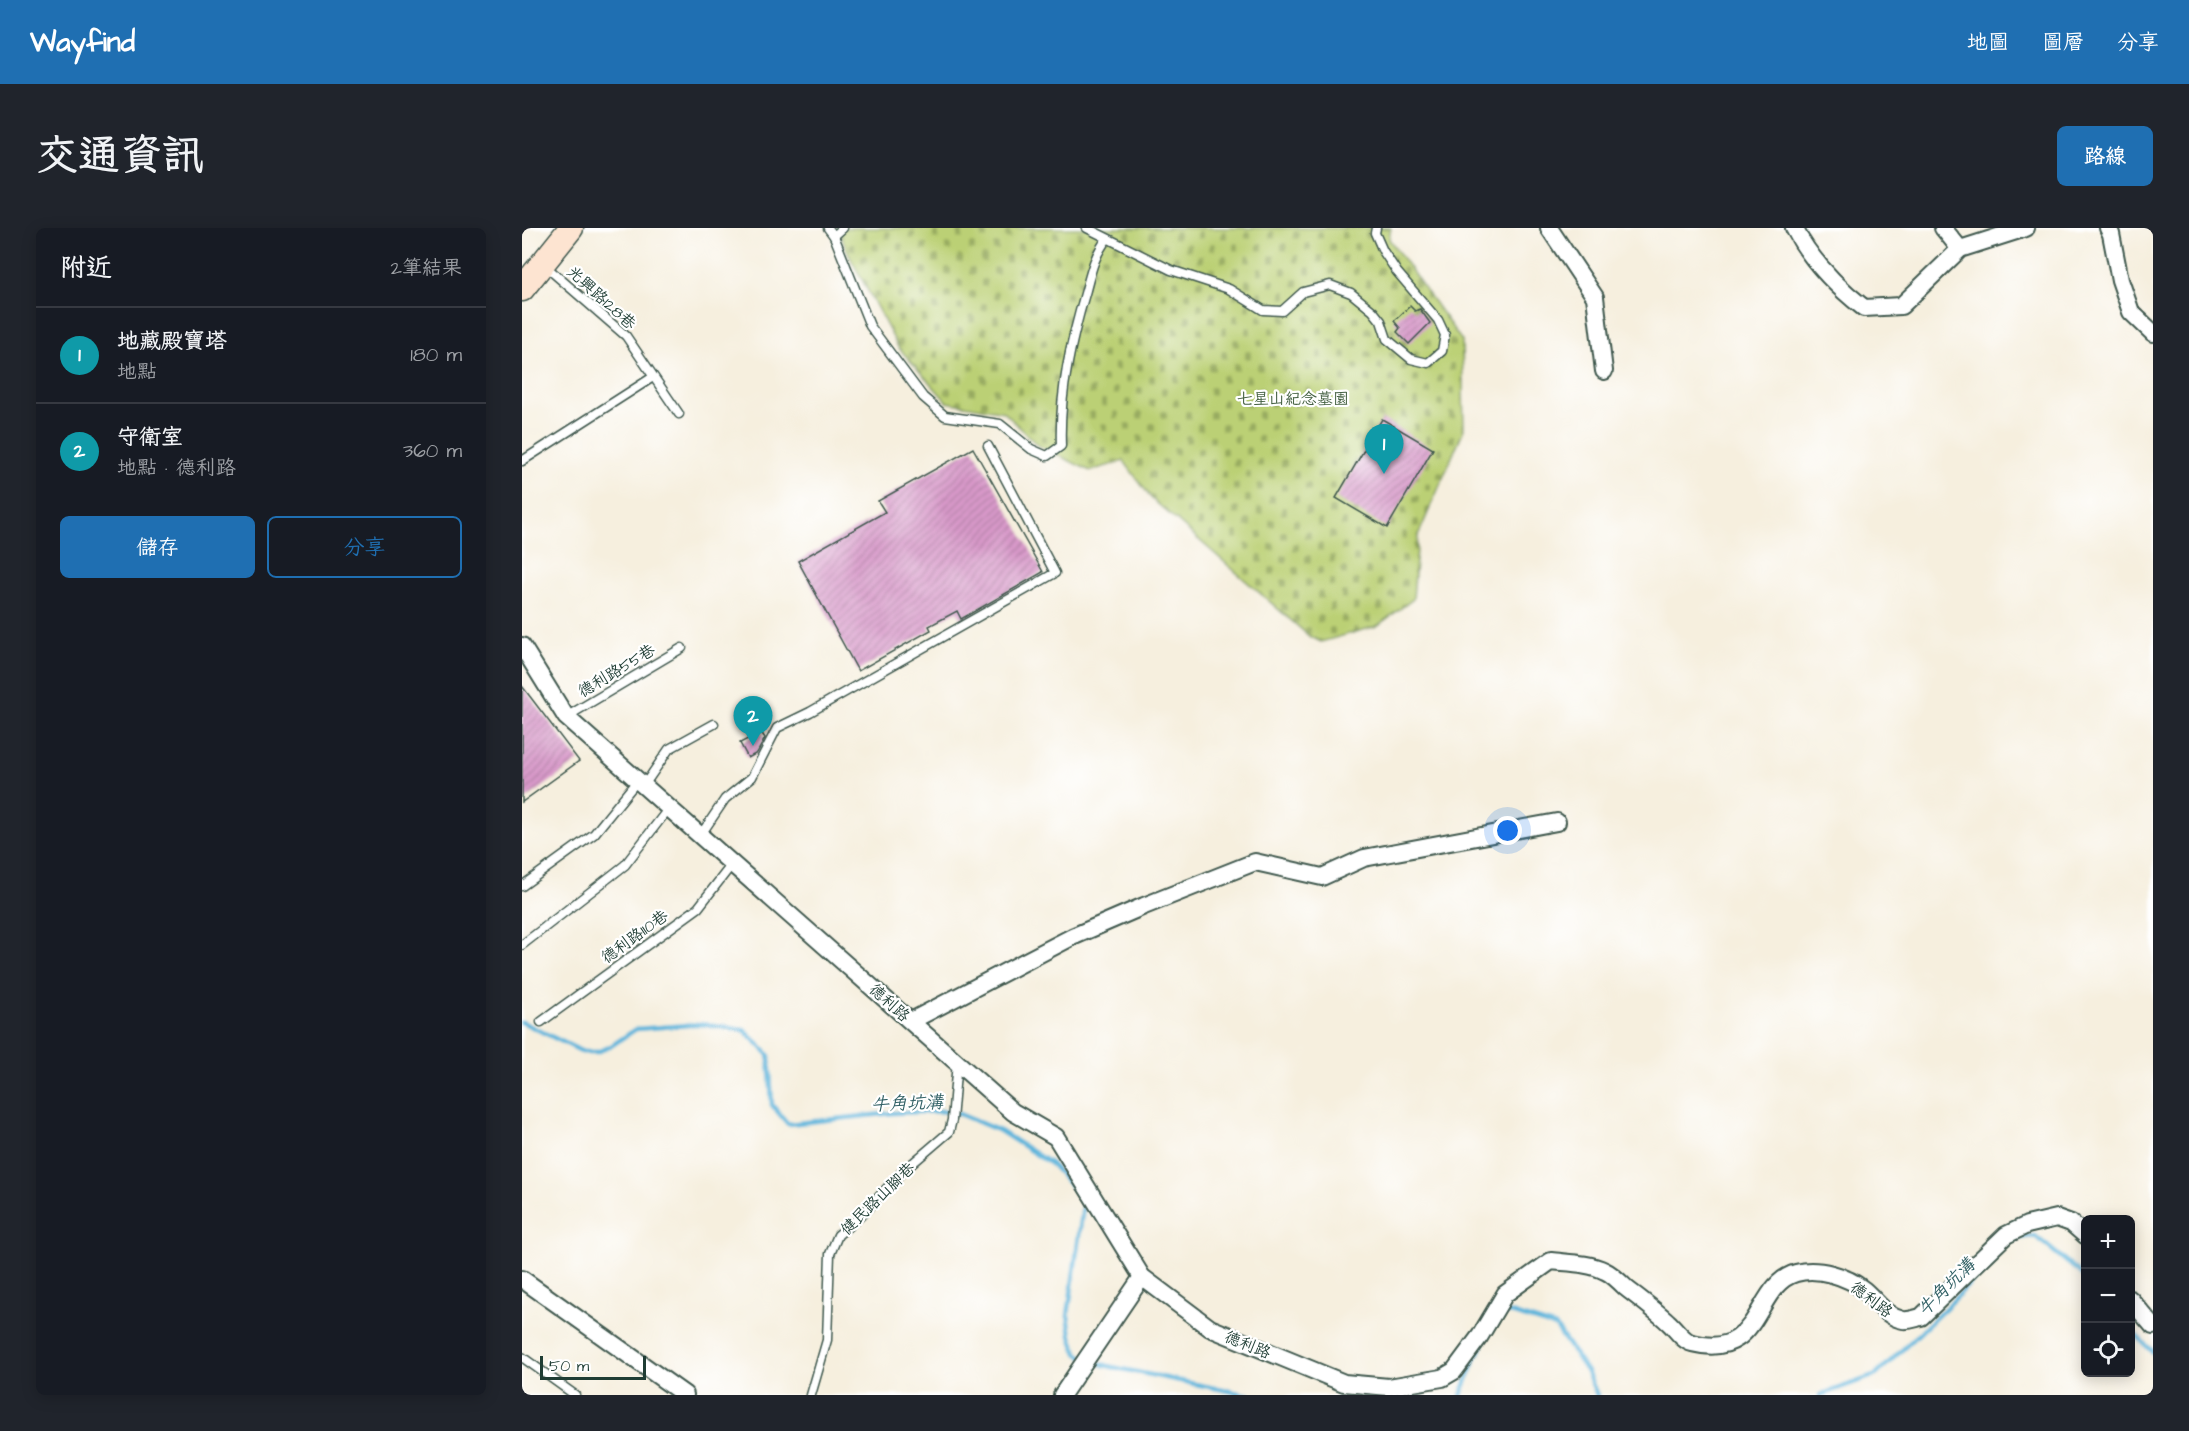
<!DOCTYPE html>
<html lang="zh-TW">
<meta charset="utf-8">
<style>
:root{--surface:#171b24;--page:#20242c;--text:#f1f3f6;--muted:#9ea1a6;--line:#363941;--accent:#1f6fb2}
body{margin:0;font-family:"Architects Daughter","LXGW WenKai TC",sans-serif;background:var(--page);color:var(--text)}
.controls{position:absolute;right:18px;bottom:18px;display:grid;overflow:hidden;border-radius:9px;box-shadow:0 3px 15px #0003}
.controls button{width:54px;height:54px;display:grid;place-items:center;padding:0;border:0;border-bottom:2px solid var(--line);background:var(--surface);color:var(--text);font:30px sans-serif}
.scale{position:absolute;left:18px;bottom:15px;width:106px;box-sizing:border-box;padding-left:6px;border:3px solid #1f3d34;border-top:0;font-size:16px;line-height:21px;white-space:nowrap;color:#1f3d34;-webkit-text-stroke:4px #fff;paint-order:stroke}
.you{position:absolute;left:986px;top:603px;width:21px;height:21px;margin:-15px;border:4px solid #fff;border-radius:50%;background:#1a73e8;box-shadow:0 0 0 9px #1a73e833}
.badge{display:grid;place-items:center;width:39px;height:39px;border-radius:50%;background:var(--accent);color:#fff;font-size:20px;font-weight:700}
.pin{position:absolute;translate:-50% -50px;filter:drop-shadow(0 2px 3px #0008)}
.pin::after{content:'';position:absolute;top:32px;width:21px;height:18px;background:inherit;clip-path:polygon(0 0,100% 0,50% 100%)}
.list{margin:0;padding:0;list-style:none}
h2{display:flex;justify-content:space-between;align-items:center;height:78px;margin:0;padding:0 24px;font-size:26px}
h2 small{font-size:20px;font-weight:400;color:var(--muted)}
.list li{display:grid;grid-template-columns:39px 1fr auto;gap:18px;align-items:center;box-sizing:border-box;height:96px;padding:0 24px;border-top:2px solid var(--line)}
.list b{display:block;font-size:22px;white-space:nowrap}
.list p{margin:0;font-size:20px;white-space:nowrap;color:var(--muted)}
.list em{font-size:20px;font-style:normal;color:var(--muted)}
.actions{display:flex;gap:12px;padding:18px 24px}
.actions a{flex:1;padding:14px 0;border:2px solid var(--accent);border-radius:9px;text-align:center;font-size:21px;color:var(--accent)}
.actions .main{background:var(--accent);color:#fff}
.icon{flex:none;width:33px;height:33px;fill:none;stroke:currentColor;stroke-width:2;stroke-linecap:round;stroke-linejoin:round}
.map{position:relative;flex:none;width:1631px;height:1167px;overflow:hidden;border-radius:9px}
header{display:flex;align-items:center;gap:36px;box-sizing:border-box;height:84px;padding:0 30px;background:var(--accent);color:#fff}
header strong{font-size:28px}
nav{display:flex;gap:33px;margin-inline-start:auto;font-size:21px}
.intro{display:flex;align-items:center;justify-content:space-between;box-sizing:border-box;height:144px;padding:0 36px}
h1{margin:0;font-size:42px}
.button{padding:15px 27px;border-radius:9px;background:var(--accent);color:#fff;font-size:21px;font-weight:700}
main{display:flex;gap:36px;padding:0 36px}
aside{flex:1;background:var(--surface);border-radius:9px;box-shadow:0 3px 15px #0003}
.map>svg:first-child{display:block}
</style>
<header>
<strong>Wayfind</strong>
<nav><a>地圖</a><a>圖層</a><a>分享</a></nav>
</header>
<div class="intro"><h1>交通資訊</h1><a class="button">路線</a></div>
<main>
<aside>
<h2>附近<small>2筆結果</small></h2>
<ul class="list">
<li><span class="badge" style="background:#0f9aa8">1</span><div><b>地藏殿寶塔</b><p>地點</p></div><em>180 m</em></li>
<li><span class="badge" style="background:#0f9aa8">2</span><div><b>守衛室</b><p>地點 · 德利路</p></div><em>360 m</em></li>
</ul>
<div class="actions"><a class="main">儲存</a><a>分享</a></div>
</aside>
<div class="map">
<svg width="1631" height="1167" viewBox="0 0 1631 1167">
<defs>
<pattern id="cemetery-stones" width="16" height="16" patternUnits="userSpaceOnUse" patternTransform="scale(1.5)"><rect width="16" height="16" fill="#bbd074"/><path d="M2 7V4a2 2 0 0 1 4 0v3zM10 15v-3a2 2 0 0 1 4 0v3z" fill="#97aa60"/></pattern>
<pattern id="building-hatch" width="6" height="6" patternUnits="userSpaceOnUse" patternTransform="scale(1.5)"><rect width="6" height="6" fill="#d899c9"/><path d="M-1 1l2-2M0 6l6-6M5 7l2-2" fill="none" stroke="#af7ea4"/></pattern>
</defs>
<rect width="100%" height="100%" fill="#fff"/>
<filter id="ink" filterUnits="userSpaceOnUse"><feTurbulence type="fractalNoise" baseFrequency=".0167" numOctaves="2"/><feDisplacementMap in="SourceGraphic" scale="12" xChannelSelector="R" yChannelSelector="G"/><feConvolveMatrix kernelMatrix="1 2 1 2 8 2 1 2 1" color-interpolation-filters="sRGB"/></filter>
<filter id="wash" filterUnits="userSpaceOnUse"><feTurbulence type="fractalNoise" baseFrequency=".008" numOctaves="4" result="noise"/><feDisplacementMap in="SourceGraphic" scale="24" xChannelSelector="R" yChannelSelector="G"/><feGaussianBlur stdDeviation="1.35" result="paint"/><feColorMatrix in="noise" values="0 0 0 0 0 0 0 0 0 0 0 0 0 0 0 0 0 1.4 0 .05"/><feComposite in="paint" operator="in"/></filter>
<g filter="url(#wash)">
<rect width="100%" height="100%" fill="#f6efde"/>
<!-- cemetery -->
<path fill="url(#cemetery-stones)" stroke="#6d8654" stroke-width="1.5" d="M315,0H869L867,11L940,113L942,201L896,308L891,371L855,398L799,414L787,408L629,270L602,233L568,243L515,217L482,184L425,174L376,119L329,31Z"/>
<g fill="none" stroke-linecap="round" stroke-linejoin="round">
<!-- stream -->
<g stroke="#5fb5db" stroke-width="4.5">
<path d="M0,794L61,824H75L89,818L114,801L180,796L222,802L247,827L250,877L266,896L371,885L420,883L437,886L478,903L529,936L562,971L546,1087L549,1108L555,1125L561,1129"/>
<path d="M1493,1010L1513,1008L1557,1044L1564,1051"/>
<path d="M980,1086L982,1083L1034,1099L1065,1144L1075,1167"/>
<path d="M1608,1102L1631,1124"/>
<path d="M568,1133L590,1139L727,1167"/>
<path d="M939,1167L954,1129L961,1116"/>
<path d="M1298,1167L1354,1147L1435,1069L1469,1032"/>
</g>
</g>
<g id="blocks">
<!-- building -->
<g fill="url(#building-hatch)">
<path d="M888,78L893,83L898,81L908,95L887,116L875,104L878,100L872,93Z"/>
<path d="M860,191L911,221L865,300L814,270Z"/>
<path d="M451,220L521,344L439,391L435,383L407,398L409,402L336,443L276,333L363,284L356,273Z"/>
<path d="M0,458L57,533L0,574Z"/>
<path d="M239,504L243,510L235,525L226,530L218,515Z"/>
</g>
</g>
</g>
<g filter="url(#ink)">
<use href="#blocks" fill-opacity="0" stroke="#3f584e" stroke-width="1.5"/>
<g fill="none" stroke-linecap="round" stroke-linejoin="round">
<!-- service casing -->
<g stroke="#3f584e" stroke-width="11">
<g id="service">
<path d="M306,0L312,8L321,0"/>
<path d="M565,0L649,42L707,61L741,82L760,83L781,64L808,57L829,65L851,83L859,93L865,111L889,131L906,135L920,123L923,107L916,92L875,44L861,23L853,5L854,0"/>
<path d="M312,8L348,98L401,169L423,188L478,196L509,221L525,228L539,218C537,165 549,113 564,62C569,43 573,26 585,11"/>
<path d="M21,36L104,108L157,186"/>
<path d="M0,233L131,149"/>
<path d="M44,489L160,420"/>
<path d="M121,559L147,521L192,496"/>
<path d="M178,608L203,571L230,549L255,500L288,484L533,345L466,218"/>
<path d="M0,658L72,606L115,553"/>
<path d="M0,717L103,637L147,580"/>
<path d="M19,794L176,680L211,635"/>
<path d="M0,1129L53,1167"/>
<path d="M289,1167L305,1112L308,1026L316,1007L342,985L378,946L427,904L430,892L435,834"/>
</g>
</g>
<!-- minor casing -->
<g stroke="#3f584e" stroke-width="20">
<g id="minor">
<path d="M1027,0L1073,69L1082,143"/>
<path d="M1272,0C1288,31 1315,59 1342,80L1379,78L1438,21L1504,0"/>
<path d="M1421,0L1438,21"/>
<path d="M1586,0L1589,6L1598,52L1609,84L1631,105"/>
<path d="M0,418L44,489L491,884L534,909L620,1049L688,1100L822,1155L867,1159L920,1150L932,1143L958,1108L983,1066L1029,1033C1046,1035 1067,1035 1083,1043C1090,1046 1098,1054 1104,1060C1118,1071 1133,1082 1146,1094C1154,1101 1161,1113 1170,1115C1241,1133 1231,1057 1274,1045C1296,1039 1325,1048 1342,1062C1355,1073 1364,1089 1381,1092C1387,1093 1394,1090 1399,1089L1484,1007L1505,997L1535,990L1549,995L1564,1008"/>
<path d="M389,793L550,709L622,678L733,634L800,649L842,630L1035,594"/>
<path d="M0,1051L163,1167"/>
<path d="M1608,1071L1631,1098"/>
<path d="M540,1167L620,1049"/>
</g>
</g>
<!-- secondary casing -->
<g stroke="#3f584e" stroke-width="27">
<path id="secondary" d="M0,61L49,0"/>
</g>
<!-- service -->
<use href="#service" stroke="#fff" stroke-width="8"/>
<!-- minor -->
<use href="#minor" stroke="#fff" stroke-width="16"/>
<!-- secondary -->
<use href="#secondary" stroke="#fde4d1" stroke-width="24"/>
</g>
</g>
<g text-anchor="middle" stroke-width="4.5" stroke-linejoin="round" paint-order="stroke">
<!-- street labels -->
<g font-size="16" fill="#1f3d34" stroke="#fff">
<text transform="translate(80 69) rotate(42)" y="6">光興路128巷</text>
<text transform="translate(94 442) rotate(-31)" y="6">德利路55巷</text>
<text transform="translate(112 708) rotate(-36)" y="6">德利路110巷</text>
<text transform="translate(368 774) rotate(42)" y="6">德利路</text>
<text transform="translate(355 970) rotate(-44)" y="6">健民路山腳巷</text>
<text transform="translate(1350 1071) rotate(37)" y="6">德利路</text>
<text transform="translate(726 1116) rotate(22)" y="6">德利路</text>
</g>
<!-- park labels -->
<g font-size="16" fill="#466244" stroke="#fff">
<text x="771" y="176">七星山紀念墓園</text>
</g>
<!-- water labels -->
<g font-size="18" font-style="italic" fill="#326166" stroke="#fff">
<text transform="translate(385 875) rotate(-2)" y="6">牛角坑溝</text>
<text transform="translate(1424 1059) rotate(-45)" y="6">牛角坑溝</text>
</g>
</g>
</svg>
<div class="controls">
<button>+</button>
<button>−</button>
<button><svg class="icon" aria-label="locate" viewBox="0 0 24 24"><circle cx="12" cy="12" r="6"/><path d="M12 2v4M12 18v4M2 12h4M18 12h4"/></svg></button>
</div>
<div class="scale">50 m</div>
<div class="you"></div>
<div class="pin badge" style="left:862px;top:246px;background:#0f9aa8">1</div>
<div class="pin badge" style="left:231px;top:518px;background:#0f9aa8">2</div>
</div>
</main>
